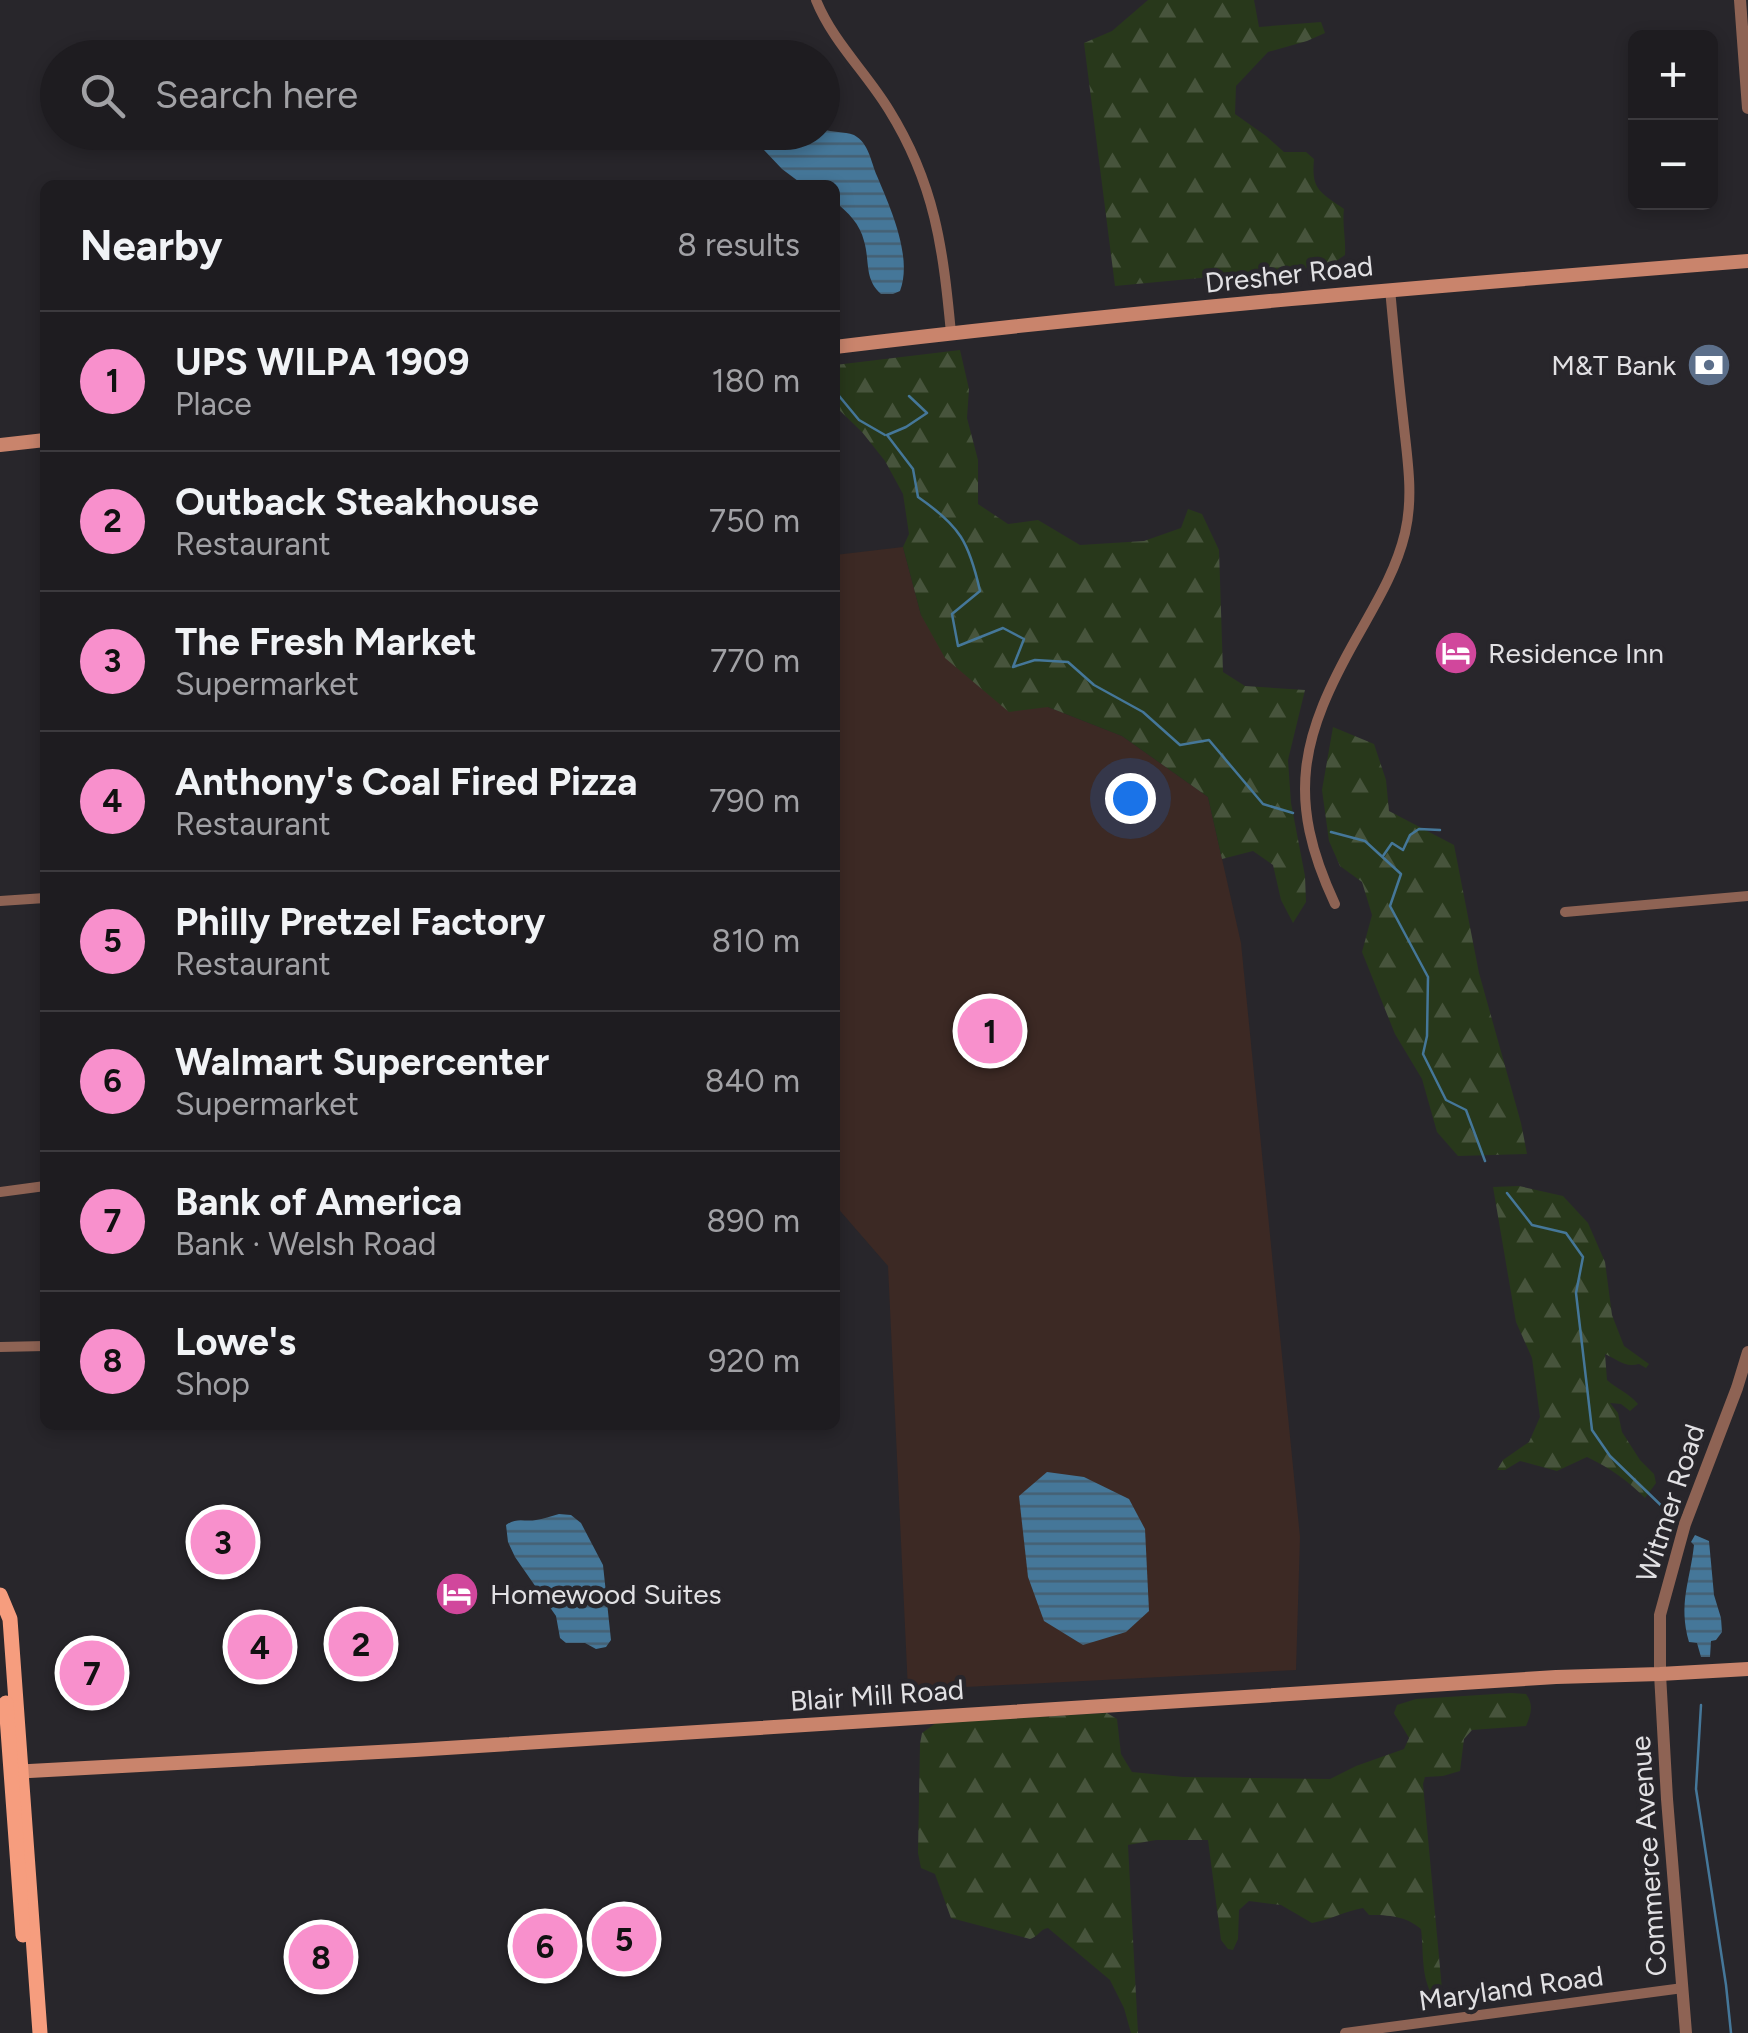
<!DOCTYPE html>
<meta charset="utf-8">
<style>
:root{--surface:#1e1c20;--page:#262529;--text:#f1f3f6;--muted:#a1a1a5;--line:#3c3a3e;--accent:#f890cc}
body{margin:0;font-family:Figtree,sans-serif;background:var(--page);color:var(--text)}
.controls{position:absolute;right:30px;top:30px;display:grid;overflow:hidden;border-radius:15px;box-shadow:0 5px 15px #0003}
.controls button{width:90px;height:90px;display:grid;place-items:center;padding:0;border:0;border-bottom:2px solid var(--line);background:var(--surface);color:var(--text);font:50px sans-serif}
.you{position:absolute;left:1130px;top:798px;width:35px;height:35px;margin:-25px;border:8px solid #fff;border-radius:50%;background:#1a73e8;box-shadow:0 0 0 15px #1a73e833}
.badge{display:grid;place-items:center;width:65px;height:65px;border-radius:50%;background:var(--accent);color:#111;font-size:32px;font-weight:700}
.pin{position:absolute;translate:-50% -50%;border:5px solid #fff;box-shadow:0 2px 10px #0006}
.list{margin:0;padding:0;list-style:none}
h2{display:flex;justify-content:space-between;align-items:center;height:130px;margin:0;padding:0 40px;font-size:42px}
h2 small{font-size:32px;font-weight:400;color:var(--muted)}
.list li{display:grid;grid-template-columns:65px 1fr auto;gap:30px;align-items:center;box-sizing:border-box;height:140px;padding:0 40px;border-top:2px solid var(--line)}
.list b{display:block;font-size:38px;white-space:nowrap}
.list p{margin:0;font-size:32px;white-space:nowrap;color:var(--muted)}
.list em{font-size:32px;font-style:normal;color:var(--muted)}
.icon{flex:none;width:55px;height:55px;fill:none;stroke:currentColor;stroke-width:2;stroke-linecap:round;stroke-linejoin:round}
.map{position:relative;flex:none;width:1748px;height:2033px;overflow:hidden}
.search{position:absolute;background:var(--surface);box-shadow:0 5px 15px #0003;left:40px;top:40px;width:800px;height:110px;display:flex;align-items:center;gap:25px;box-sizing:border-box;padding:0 35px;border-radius:55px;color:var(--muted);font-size:38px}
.panel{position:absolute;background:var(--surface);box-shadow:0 5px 15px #0003;left:40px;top:180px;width:800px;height:1250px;border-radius:15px}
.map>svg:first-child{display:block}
</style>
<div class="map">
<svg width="1748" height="2033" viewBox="0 0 1748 2033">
<defs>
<pattern id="forest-firs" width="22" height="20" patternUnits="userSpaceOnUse" patternTransform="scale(2.5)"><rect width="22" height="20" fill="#28381b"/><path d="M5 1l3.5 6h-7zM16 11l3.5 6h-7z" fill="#47543c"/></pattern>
<pattern id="water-rules" width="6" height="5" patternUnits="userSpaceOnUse" patternTransform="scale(2.5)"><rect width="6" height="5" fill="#457799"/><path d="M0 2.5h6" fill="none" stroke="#456073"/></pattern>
</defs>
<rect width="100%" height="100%" fill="#28262b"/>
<!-- industrial -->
<path fill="#3c2924" d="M903,547L921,615L1048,707L1122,736L1208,797L1241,943L1300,1537L1296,1670L908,1690L888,1266L835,1205V555Z"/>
<!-- forest -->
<g fill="url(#forest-firs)">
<path d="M1148,0H1254L1259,27L1321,22L1325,33L1307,41L1268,52L1236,86L1235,114L1266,136L1284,152H1306L1314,159C1311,190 1320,192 1344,209C1342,224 1346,239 1345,255L1329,266L1115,286L1084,43L1112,31Z"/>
<path d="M960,350L969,389L967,418L978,460V504L1008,524L1038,520L1080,545L1144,541L1181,528L1188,509L1202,514L1219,550L1223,672L1245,686L1305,690L1288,760L1291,803L1305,876L1306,902L1293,923L1281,900L1273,865L1253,851L1222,859L1208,797L1122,736L1048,707L1009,712L945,658L921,615L903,547L909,534L903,494L885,461L862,432L835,406V365Z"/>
<path d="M1333,727L1374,744L1386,780L1389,811L1454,845L1479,973L1521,1123L1527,1154L1458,1156L1437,1132L1422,1079L1395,1034L1362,952L1372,915L1362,882L1340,866L1329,841L1322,790Z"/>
<path d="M1519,1186L1563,1196L1588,1223L1605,1262L1612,1315L1624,1346L1649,1364L1646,1368L1639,1364C1624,1368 1617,1359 1605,1354L1607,1380C1617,1389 1629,1393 1638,1404L1630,1411L1621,1404L1610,1403L1618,1413L1622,1432L1640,1460L1654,1474L1656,1483L1645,1498C1627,1480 1610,1468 1587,1457L1557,1471L1520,1461L1505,1470H1497L1503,1460L1529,1442L1540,1417L1532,1358L1516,1322L1493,1187Z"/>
<path d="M1511,1693L1526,1694C1534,1705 1531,1714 1526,1726L1472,1730L1464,1739L1460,1771L1443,1776L1425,1777L1423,1784L1443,2000L1438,2001C1420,1986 1424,1952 1421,1929C1406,1916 1389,1915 1369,1915L1363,1908C1345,1911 1330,1920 1312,1923L1281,1905L1249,1901L1239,1910L1238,1939L1233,1950L1228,1949L1221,1940L1208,1840H1156L1128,1845L1138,2033H1131L1124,2008L1110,1980L1048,1928C1040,1929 1038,1937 1030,1939L951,1918L935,1874L921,1868L918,1853L920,1744L922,1733L936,1723L1107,1713L1117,1719L1121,1754L1132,1772L1183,1777L1330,1779L1356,1766L1404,1749L1409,1738L1394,1713L1397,1705L1416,1699Z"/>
</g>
<!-- water -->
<g fill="url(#water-rules)">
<path d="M823,129C832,133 844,131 854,135C869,143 871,162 877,176C890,207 913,257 900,291L893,294H881C864,279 870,261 864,241C860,224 848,212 835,202V185H804L798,181L782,169L764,150L761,133L822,132Z"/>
<path d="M1047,1472L1084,1477L1129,1499L1145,1529L1149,1611L1126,1632L1083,1645L1044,1621L1028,1577L1019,1496Z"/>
<path d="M559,1514L571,1515L581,1523L603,1565L611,1640L606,1647L596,1649L585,1643H566L560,1638L556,1616L515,1557L508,1542L506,1525C517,1517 524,1522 536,1520C543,1519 551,1516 559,1514Z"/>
<path d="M1695,1535L1709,1541L1714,1595L1721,1618L1722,1632L1716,1640L1711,1641L1710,1657H1701L1697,1643L1689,1642C1678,1603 1690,1582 1694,1545L1691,1542Z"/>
</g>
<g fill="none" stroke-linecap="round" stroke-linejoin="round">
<!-- stream -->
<g stroke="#457799" stroke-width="2.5">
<path d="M749,132L761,138"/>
<path d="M835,391L859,420L885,435"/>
<path d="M909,396L927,413L906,427L887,435L913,469L918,497C960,526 969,542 980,591L952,614L958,646L1003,628L1024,639L1013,667L1035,660L1068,662L1094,685L1143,712L1180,745L1209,740L1263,804L1293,813"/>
<path d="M1331,832L1365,841L1401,874L1390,906L1428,977L1427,1036L1423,1054L1446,1100L1466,1110L1485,1161"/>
<path d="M1383,856L1392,843L1403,850L1410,835L1419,829L1440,830"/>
<path d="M1507,1193L1532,1225L1566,1233L1583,1257L1576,1293L1592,1430L1610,1456L1671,1515"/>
<path d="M1701,1705L1696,1789L1726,1985L1731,2033"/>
</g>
<!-- minor -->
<g stroke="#8e6354" stroke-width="10">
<path d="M816,0C833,42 866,72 889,110C935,184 943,248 951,333"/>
<path d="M0,901L45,898"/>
<path d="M1335,904C1285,797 1301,736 1357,637C1376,603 1396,571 1405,533C1414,495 1407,457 1403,418C1398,375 1394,332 1390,289"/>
<path d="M1565,912L1748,896"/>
<path d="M0,1192L45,1186"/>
<path d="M0,1347L45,1346"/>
<path d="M1345,2033L1683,1988"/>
</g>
<!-- tertiary -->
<g stroke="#8e6354" stroke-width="12">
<path d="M1740,0L1748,108"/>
<path d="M1686,2033L1667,1799L1660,1674V1615L1685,1524L1737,1388L1748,1352"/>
</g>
<!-- secondary -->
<g stroke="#c9846c" stroke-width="14">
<path d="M835,347C1139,310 1443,285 1748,261"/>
<path d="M0,445L45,440"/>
<path d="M11,1772L415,1750L1556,1677L1660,1674L1748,1669"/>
</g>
<!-- primary -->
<g stroke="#f69d7e" stroke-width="15">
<path d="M0,1595L10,1619L40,2033"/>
<path d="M6,1703L23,1935"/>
</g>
</g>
<!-- icons -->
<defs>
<g id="bank-disc" transform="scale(2.25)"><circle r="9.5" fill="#5c6f8a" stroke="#28262b"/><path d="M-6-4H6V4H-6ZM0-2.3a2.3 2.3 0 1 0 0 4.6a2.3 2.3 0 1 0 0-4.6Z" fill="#fff"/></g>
<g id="hotel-disc" transform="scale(2.25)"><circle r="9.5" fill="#d1479c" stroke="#28262b"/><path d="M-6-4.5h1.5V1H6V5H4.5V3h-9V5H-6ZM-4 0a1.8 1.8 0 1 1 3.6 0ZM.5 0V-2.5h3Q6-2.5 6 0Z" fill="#fff"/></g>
</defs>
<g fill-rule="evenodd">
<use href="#bank-disc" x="1709" y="365"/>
<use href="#hotel-disc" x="1456" y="653"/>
<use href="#hotel-disc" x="457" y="1594"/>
</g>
<g text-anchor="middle" stroke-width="9" stroke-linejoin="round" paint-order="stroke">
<!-- street labels -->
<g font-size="28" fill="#e2e1e4" stroke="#28262b">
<text transform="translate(1289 274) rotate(-6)" y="10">Dresher Road</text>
<text transform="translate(1670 1503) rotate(-72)" y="10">Witmer Road</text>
<text transform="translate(877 1695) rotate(-4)" y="10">Blair Mill Road</text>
<text transform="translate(1648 1856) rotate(-94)" y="10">Commerce Avenue</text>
<text transform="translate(1511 1988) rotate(-8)" y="10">Maryland Road</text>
</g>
<!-- poi labels -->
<g font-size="28" fill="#e2e1e4" stroke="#28262b" text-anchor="start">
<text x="1676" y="375" text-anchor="end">M&amp;T Bank</text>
<text x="1488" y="663">Residence Inn</text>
<text x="490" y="1604">Homewood Suites</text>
</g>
</g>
</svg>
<div class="controls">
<button>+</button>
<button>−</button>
</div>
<div class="you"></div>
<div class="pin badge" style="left:990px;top:1031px">1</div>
<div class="pin badge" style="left:361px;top:1644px">2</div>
<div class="pin badge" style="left:223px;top:1542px">3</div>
<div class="pin badge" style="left:260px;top:1647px">4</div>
<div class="pin badge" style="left:624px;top:1939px">5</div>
<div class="pin badge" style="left:545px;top:1946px">6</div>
<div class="pin badge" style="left:92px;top:1673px">7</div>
<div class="pin badge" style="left:321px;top:1957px">8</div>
<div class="search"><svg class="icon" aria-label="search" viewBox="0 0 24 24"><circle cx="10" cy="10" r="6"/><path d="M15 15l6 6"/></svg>Search here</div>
<section class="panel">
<h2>Nearby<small>8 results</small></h2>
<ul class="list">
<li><span class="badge">1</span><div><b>UPS WILPA 1909</b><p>Place</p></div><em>180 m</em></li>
<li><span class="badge">2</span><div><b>Outback Steakhouse</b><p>Restaurant</p></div><em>750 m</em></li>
<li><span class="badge">3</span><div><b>The Fresh Market</b><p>Supermarket</p></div><em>770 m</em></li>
<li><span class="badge">4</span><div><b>Anthony's Coal Fired Pizza</b><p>Restaurant</p></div><em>790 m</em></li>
<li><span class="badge">5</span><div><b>Philly Pretzel Factory</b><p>Restaurant</p></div><em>810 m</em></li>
<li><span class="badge">6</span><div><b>Walmart Supercenter</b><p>Supermarket</p></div><em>840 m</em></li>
<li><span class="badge">7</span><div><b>Bank of America</b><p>Bank · Welsh Road</p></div><em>890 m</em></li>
<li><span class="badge">8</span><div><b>Lowe's</b><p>Shop</p></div><em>920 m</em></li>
</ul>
</section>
</div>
